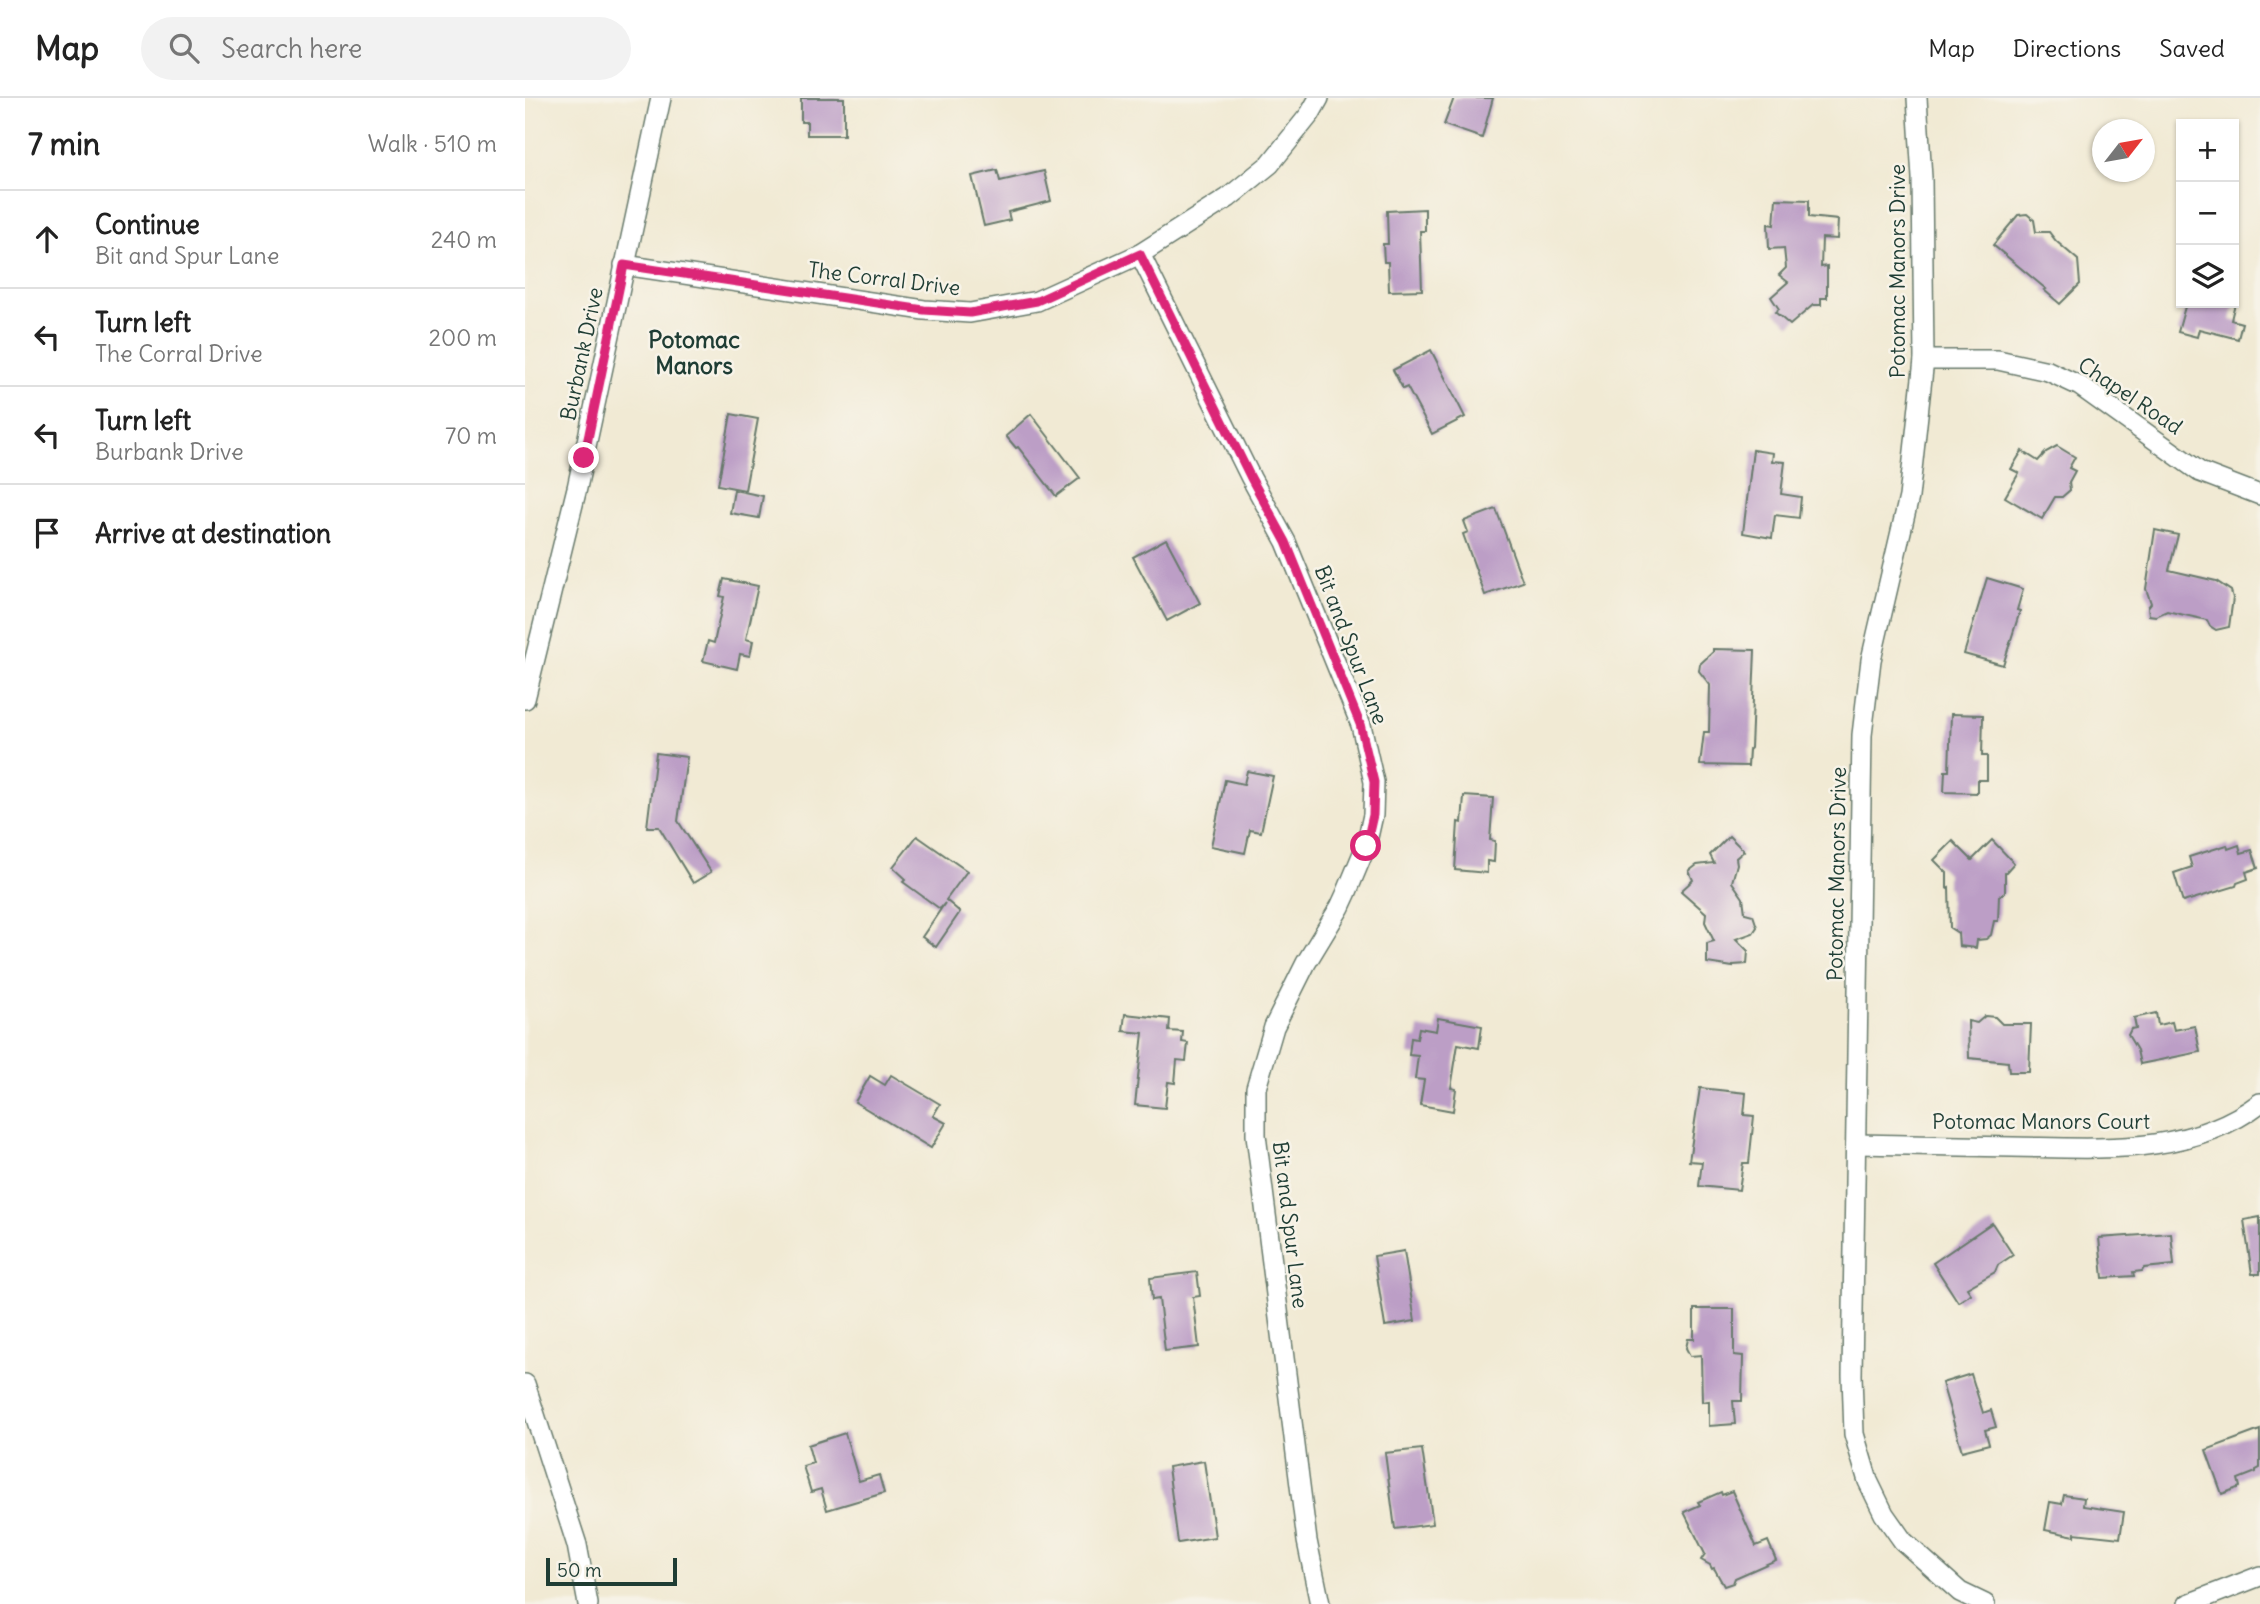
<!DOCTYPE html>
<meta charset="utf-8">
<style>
:root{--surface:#fff;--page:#f2f2f2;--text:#222;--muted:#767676;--line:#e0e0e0}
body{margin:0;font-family:Delius,sans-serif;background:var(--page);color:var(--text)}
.controls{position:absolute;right:21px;top:21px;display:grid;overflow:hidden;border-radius:0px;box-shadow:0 2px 5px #0004}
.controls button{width:63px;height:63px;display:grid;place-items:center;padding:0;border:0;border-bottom:2px solid var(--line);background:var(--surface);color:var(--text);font:35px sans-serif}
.compass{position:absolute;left:1567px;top:21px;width:63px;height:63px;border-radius:50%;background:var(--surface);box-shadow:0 2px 5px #0004;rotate:59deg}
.scale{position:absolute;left:21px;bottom:18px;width:131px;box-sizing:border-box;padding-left:7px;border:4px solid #1f3d34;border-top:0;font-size:19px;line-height:24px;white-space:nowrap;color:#1f3d34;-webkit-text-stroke:5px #f7f3e8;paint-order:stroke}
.stop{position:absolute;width:21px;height:21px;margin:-16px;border:5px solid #db2777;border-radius:50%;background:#fff}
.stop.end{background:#db2777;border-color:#fff;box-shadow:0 2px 7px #0008}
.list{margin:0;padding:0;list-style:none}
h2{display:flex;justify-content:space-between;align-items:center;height:91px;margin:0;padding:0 28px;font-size:30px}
h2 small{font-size:23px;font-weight:400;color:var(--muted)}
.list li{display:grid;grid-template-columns:46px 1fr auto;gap:21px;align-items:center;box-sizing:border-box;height:98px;padding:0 28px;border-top:2px solid var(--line)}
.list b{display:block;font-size:26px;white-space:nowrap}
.list p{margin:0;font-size:23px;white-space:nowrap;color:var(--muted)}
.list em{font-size:23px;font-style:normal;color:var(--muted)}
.icon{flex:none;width:38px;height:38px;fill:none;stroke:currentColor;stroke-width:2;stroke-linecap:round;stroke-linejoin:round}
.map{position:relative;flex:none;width:1735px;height:1506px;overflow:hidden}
header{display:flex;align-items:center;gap:42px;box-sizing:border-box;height:98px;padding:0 35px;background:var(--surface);border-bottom:2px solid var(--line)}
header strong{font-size:33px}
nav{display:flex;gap:38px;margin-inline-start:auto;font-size:24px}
.search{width:490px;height:63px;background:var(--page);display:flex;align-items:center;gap:18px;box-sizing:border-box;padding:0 24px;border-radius:38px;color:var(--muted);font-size:26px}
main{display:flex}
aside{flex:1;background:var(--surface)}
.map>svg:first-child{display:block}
</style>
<header>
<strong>Map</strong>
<div class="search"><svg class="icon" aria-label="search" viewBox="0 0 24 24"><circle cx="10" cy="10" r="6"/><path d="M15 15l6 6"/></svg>Search here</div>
<nav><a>Map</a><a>Directions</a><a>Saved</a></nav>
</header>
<main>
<aside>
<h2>7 min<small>Walk · 510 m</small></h2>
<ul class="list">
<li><svg class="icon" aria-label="ahead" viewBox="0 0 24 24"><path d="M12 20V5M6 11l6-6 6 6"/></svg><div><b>Continue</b><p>Bit and Spur Lane</p></div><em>240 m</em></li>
<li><svg class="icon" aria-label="left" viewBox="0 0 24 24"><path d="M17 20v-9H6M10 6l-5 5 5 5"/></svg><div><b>Turn left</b><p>The Corral Drive</p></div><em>200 m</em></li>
<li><svg class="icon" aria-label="left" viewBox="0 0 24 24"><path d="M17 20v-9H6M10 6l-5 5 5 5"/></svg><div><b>Turn left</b><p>Burbank Drive</p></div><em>70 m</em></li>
<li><svg class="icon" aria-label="arrive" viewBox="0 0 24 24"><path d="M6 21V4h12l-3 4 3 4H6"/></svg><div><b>Arrive at destination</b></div></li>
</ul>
</aside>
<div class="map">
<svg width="1735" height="1506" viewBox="0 0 1735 1506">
<rect width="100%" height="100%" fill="#f7f3e8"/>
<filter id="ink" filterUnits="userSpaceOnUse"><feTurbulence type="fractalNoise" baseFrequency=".0143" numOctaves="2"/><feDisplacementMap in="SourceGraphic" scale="14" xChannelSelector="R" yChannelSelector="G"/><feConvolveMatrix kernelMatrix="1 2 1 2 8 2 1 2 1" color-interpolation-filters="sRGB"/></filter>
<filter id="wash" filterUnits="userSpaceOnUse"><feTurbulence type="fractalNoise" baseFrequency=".00686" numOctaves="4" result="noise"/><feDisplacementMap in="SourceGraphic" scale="28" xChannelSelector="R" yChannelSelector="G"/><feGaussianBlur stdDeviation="1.57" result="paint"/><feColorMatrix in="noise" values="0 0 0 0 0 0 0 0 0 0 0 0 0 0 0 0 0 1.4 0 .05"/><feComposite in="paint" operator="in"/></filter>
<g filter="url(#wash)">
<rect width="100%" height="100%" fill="#f1ead4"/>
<g id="blocks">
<!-- building -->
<g fill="#bc9ec6">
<path d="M276,0H319V37H282V24H276Z"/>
<path d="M929,0H968L957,40L919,27Z"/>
<path d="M472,72L475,83L519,73L526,103L483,114L485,122L459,128L447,78Z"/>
<path d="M1251,101L1284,102V119L1313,122L1312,141L1297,140L1296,169L1302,168V200H1296V207H1288L1265,227L1250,214L1254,211L1246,199L1263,184L1254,177L1261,170L1259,150L1244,151L1243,126L1249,127Z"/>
<path d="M900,111V133H895L897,192L864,193L863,164H859L858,146H863L862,113Z"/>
<path d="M1502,116L1509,122L1511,134H1524L1531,143L1553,162L1555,186L1535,206L1519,192L1521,191L1468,147L1493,117Z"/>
<path d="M1661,205H1710L1706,222L1717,225L1713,241L1674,231L1672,239L1653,234Z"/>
<path d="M906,252L940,319L907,336L882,289L878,291L868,272Z"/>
<path d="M206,316L233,321L220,392L193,387Z"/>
<path d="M506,316L555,380L531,398L493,349L491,350L481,338Z"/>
<path d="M1532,348L1550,359L1544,370L1550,373L1544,384L1545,392L1537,399H1530L1517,421L1480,399L1494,375L1486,371L1497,353L1513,363L1521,354Z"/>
<path d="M1228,352L1248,355L1247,363L1260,364L1256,396L1276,399L1274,420L1250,417L1247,440L1218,435Z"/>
<path d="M209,392L238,398L234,420L205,415Z"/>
<path d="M971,411L998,484L960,497L938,436L943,434L939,423Z"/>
<path d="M1630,432L1653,437L1644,472L1691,483L1706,493L1708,500L1704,529L1691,532L1685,528L1682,522L1642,513L1631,518L1624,517L1623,509L1626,505L1621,491Z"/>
<path d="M641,441L675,505L642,523L608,459Z"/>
<path d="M1462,480L1498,491L1492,512L1495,513L1478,567L1439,556Z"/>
<path d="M199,481L233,488L221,541L228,543L225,558L215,556L212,571L178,563L183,543L189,545L199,499L195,498Z"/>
<path d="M1188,551L1230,552L1226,650L1224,652L1223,668L1175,667L1179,634H1184L1185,587L1174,573L1175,566L1188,554Z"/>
<path d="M1426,616L1458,617L1457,658H1462V682H1452V695L1419,694L1420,673H1424Z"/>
<path d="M131,655L162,659L153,723L186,774L168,785L134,729H122Z"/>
<path d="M722,673L748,678L736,734L725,732L720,755L686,748L700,682L719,686Z"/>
<path d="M939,698L968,700L965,742L970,743L969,764L962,763V775L930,772L933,724L937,725Z"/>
<path d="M392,738L442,773L421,802L435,814L411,849L397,839L420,805L415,811L378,784L381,781L368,769Z"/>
<path d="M1204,738L1219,753L1211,760L1212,766L1207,784L1218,800L1220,815L1228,817L1232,829L1228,835L1211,841L1223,853L1222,866L1208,867V869L1182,865V845L1189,843L1180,824L1181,815L1156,793L1168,782L1164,773L1172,767L1189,765L1185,757Z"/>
<path d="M1467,742L1489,765L1480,775V795L1474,798L1473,823H1469L1466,837L1461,841L1452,842L1451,850L1434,848L1433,835L1425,830L1424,789L1422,790V775L1409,762L1428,743L1447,762Z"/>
<path d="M1702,747L1703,751L1714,747L1716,755L1727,752L1733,770L1721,774L1723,781L1712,785L1711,788L1658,804L1649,775L1667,769L1664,759Z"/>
<path d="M1631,915L1633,927L1647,924L1649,932L1670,928L1675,954L1615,966L1612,952L1603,937L1606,931L1611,930L1609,920Z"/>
<path d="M600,916L645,921L644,933L658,934L657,944L663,945L661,963L652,962L650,985L643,984L640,1010L610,1007L618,935L598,933Z"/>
<path d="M1460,918L1470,919L1477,926H1506L1504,974H1484L1483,964L1444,960L1443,923L1452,925Z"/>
<path d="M913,920L957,928L954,950L933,946L926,990L931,991L928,1013L895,1007L899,982L890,981L893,958L884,957L886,940L892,941L894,930L911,933Z"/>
<path d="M366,977L415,1006L408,1018L421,1025L406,1050L330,1004L345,978L360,987Z"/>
<path d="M1175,990L1221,995L1219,1017L1229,1018L1224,1065H1218L1214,1092L1174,1088L1177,1064L1164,1063Z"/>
<path d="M1735,1119V1176H1727L1719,1122Z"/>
<path d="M1467,1125L1488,1157L1473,1167L1470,1174L1442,1190L1446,1196L1433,1204L1408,1165Z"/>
<path d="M1646,1135L1649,1167L1619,1170L1617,1173L1608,1174L1609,1178L1578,1180L1574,1140Z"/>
<path d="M879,1153L890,1223L860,1228L849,1158Z"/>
<path d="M672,1174L675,1198L668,1199L674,1249L640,1253L634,1201L627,1202L625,1180Z"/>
<path d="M1169,1211H1209V1257L1218,1258L1217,1303H1208L1210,1326L1184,1328V1303L1177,1304L1176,1257L1165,1258L1161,1250L1163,1241H1169Z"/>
<path d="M1446,1276L1458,1315L1466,1312L1471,1329L1460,1332L1464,1346L1437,1353L1417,1285Z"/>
<path d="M1735,1332V1370L1731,1372V1374L1713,1381L1715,1389L1697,1396L1681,1352Z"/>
<path d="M320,1335L334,1383L354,1377L359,1395L302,1412L296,1391L286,1394L278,1368L288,1365L283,1347Z"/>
<path d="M897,1351L908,1426L870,1431L860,1355Z"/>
<path d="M679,1363L690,1439L653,1445L643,1369Z"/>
<path d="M1207,1393L1231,1448L1243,1443L1251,1462L1210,1480L1208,1485L1199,1488L1189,1470L1187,1471L1185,1467L1176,1462L1180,1456L1159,1414L1175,1407L1173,1404L1196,1394L1197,1397Z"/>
<path d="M1539,1397L1559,1400L1558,1408L1599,1414L1595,1440L1550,1435V1438L1520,1432L1525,1404L1537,1406Z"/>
</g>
</g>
</g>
<g filter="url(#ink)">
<use href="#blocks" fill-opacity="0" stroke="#687a6c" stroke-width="2"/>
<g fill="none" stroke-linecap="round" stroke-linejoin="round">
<!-- street casing -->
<g stroke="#687a6c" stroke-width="22">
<g id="street">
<path d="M1392,0L1397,80L1399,262L1384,399L1346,562L1337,637L1327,1277L1329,1336L1343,1383L1359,1416L1378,1443L1435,1494L1460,1506"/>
<path d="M615,156L726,380L761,444L836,627L849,684L848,717L841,748L821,796L815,809L781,865L749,929L731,990V1037L782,1443L795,1506"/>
<path d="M99,167L399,212L445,215L512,203L615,156L703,100L745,66L785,16L794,0"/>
<path d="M1399,262H1473L1523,273L1555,288L1675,374L1735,397"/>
<path d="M0,601L52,390L136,0"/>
<path d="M1331,1046C1383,1047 1435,1048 1487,1049C1571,1050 1664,1059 1735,1005"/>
<path d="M0,1286L52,1447L63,1506"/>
<path d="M1663,1506L1735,1478"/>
</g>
</g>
<!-- street -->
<use href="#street" stroke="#fff" stroke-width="19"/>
</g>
</g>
<g fill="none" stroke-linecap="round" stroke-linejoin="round" filter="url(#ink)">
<!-- route -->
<path stroke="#db2777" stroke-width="9" d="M59,360L99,167L399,212L445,215L512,203L615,156L726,380L761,444L835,626L849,684L848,717L841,748"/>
</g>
<g text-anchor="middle" stroke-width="5" stroke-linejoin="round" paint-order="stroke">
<!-- street labels -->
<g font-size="21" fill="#1f3d34" stroke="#f7f3e8">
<text transform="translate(1373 173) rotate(-90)" y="7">Potomac Manors Drive</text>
<text transform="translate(359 181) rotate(7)" y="7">The Corral Drive</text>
<text transform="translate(57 256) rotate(-78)" y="7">Burbank Drive</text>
<text transform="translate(1605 298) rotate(34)" y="7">Chapel Road</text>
<text transform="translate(826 547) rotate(69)" y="7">Bit and Spur Lane</text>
<text transform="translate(1312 776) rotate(-89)" y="7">Potomac Manors Drive</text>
<text x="1516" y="1031">Potomac Manors Court</text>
<text transform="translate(765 1127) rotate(83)" y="7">Bit and Spur Lane</text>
</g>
<!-- neighbourhood labels -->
<g font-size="23" font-weight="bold" fill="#1f3d34" stroke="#f7f3e8">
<text x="169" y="250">Potomac<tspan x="169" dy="26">Manors</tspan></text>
</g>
</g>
</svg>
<div class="controls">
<button>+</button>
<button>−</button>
<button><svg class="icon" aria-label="layers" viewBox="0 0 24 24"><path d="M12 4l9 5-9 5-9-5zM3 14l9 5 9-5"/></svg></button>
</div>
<svg class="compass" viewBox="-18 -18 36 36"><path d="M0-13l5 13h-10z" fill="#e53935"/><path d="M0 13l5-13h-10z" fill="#767676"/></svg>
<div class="scale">50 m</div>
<div class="stop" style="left:841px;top:748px"></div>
<div class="stop end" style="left:59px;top:360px"></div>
</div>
</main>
